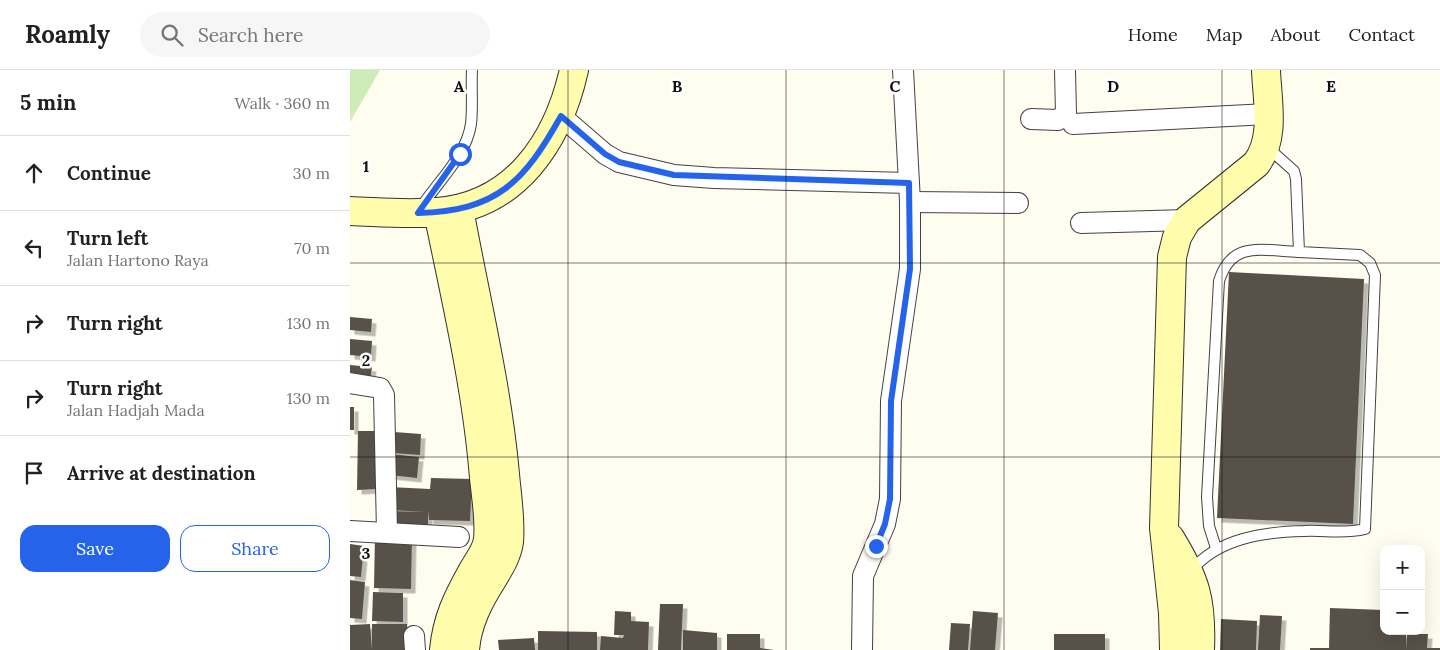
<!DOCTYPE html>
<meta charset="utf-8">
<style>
:root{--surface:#fff;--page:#f6f6f6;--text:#202124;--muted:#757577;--line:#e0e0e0;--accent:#2563eb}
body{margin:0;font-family:Lora,serif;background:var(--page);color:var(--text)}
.controls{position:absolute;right:15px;bottom:15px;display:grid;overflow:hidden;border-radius:10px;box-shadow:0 5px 20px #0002}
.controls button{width:45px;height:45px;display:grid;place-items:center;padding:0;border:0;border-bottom:1px solid var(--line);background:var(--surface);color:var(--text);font:25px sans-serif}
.stop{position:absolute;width:15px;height:15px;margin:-11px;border:4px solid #2563eb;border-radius:50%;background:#fff}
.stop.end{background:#2563eb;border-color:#fff;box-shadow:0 1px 5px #0008}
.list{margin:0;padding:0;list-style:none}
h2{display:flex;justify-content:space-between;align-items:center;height:65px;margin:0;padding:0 20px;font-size:21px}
h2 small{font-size:16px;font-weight:400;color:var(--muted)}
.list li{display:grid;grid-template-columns:32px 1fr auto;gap:15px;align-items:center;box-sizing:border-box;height:75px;padding:0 20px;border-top:1px solid var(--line)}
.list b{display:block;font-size:19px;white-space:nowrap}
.list p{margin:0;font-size:16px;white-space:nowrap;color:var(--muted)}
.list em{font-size:16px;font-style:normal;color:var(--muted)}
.actions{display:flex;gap:10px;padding:15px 20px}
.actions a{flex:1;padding:11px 0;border:1px solid var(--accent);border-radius:15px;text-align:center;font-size:18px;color:var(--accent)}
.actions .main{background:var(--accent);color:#fff}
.icon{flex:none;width:28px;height:28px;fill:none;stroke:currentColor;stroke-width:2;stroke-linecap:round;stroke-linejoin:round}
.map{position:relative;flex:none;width:1090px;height:580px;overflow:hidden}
header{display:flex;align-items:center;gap:30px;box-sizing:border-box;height:70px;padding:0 25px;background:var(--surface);border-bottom:1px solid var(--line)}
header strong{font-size:24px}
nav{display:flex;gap:28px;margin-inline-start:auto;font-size:18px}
.search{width:350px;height:45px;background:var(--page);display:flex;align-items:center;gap:12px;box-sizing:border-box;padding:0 18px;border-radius:28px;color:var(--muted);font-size:19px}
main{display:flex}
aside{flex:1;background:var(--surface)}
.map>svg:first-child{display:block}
</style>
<header>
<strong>Roamly</strong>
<div class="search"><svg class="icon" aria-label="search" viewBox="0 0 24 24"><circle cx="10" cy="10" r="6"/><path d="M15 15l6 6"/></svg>Search here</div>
<nav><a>Home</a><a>Map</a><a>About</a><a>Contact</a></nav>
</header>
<main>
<aside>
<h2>5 min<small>Walk · 360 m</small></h2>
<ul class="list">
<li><svg class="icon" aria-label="ahead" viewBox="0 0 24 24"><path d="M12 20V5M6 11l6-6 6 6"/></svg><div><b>Continue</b></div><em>30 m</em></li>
<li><svg class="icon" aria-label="left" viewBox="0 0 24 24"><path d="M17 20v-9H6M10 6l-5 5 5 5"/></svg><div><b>Turn left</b><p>Jalan Hartono Raya</p></div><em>70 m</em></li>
<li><svg class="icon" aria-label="right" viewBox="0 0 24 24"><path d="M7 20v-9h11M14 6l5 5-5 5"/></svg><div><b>Turn right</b></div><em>130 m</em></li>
<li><svg class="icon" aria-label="right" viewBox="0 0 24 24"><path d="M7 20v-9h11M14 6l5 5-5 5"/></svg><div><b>Turn right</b><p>Jalan Hadjah Mada</p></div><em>130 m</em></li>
<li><svg class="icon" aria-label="arrive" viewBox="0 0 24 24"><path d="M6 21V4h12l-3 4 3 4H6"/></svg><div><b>Arrive at destination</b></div></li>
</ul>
<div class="actions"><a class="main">Save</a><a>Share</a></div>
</aside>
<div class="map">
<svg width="1090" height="580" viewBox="0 0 1090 580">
<defs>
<filter id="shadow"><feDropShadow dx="4.5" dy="4.5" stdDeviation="0" flood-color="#0004"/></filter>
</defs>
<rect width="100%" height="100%" fill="#fffdf0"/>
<!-- green -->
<path fill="#ceedb6" d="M0,0H30L0,52Z"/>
<!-- building -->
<g fill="#58514a" filter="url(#shadow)">
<path d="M879,202L1014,209L1003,454L867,448Z"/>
<path d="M0,247L22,249L21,262L0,260Z"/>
<path d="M0,269L22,271L21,287L0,285Z"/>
<path d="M0,295L22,297L20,311L0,309Z"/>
<rect x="0" y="337" width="4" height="23"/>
<path d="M8,361H26L27,419L7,420Z"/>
<path d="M44,362L71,364L70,385L42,383Z"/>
<path d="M41,384L69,387L67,408L39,405Z"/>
<path d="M81,408L122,409L120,451L79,450L78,441V458H38V441L76,442L39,440V417L80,419Z"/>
<path d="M25,465L62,466L61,519L24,518Z"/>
<path d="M0,474L14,476L11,507L0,506Z"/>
<path d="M0,510L15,512L12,549L0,548Z"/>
<path d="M23,522L53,523V552L22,551Z"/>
<path d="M310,534H333L331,580H308Z"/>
<path d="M980,538L1034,540V561L1056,563V580H960V578H979Z"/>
<path d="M265,541L281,542V551L299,552L298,580H250L251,566L273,568L274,565H264Z"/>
<path d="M623,541L648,543L645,580H620Z"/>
<path d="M910,545L932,546L930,580H908Z"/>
<path d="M871,549L907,551L906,580H870Z"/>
<path d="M601,553L620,554L618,580H599Z"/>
<path d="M20,554L22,580H0V555Z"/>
<path d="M22,554H57L58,580H22Z"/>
<path d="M333,560L367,563V580H333Z"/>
<path d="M188,561L247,562V580H188Z"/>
<path d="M377,564H410V578L424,580H377Z"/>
<rect x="704" y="564" width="51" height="16"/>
<path d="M1057,564H1078L1077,578H1090V580H1056Z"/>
<path d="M184,568L185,580H149L148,570Z"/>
</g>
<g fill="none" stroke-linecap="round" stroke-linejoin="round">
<!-- lane casing -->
<g stroke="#424242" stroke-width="12">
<g id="lane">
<path d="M70,139C87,112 116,87 121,54C123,37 121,18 122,0"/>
<path d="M866,478L859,456L857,427L869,211C882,169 914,181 949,182"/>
<path d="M841,501C868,468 914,462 954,461C975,460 995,464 1015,459L1025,205L1020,193L1010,185L949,182L946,109L944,101L917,77"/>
</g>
</g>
<!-- street casing -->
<g stroke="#424242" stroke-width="22">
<g id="street">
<path d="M211,46L255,84L269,92L324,105L364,108L559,113"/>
<path d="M681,49L708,50L716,44L715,0"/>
<path d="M723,54L918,44"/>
<path d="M560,132L668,133"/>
<path d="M731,153L837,150"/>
<path d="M0,313L30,318L34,325L37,462"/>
<path d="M0,461L109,467"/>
<path d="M64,566L65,580"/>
<path d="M512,580L513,506L535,454L540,429L541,331L560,199V132L553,0"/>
</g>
</g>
<!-- secondary casing -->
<g stroke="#313131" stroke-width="30">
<g id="secondary">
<path d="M109,139C125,227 147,315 155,404C157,427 161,450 159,472C157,486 149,498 142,510C128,532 117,554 115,580"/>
<path d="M0,141C29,142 59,145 87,142C166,136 208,71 224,0"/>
<path d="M88,142C106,230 127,319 134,408C136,428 140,449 138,469C137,481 128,491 122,502C107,529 97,549 94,580"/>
<path d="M820,468C846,510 852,531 850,580"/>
<path d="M824,580L823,543L814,458L822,187L827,167L837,150L906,94C926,68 917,30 916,0"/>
</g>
</g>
<!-- lane -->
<use href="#lane" stroke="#fff" stroke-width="10"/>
<!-- street -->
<use href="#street" stroke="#fff" stroke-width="20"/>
<!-- secondary -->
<use href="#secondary" stroke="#fffdab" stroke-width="28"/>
</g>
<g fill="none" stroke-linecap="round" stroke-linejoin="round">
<!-- route -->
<path stroke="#2563eb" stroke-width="6" d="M110,84L68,143C147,141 174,112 211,46L255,84L269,92L324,105L559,113L560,199L541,331L540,429L535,454L526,476"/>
</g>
<!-- grid -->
<path fill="none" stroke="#0f0f0f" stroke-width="1" stroke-opacity="0.55" d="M218,0V580M436,0V580M654,0V580M872,0V580M0,193H1090M0,387H1090"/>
<g font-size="16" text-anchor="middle" font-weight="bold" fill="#0f0f0f" stroke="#fff" stroke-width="5" stroke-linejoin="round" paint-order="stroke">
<text x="109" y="22">A</text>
<text x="327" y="22">B</text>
<text x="545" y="22">C</text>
<text x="763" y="22">D</text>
<text x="981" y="22">E</text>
<text x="16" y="102">1</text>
<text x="16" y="296">2</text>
<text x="16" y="489">3</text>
</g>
</svg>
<div class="controls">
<button>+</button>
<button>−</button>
</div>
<div class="stop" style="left:110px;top:84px"></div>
<div class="stop end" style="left:526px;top:476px"></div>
</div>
</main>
